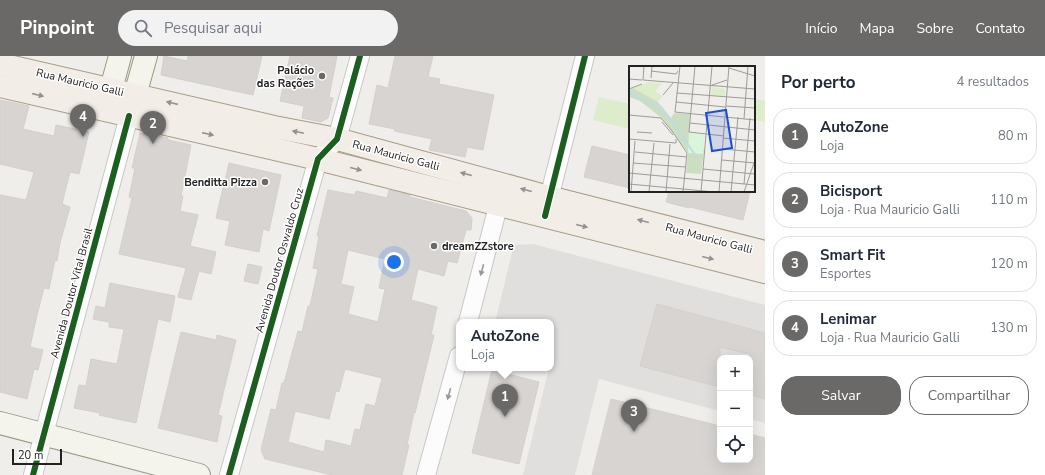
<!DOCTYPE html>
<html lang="pt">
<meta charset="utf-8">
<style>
:root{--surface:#fff;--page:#f2f2f3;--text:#1f2937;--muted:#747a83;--line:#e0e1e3;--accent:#6a6968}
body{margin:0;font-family:"Nunito Sans",sans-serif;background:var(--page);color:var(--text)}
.controls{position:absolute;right:12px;bottom:12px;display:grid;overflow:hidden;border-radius:8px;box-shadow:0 4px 16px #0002}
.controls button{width:36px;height:36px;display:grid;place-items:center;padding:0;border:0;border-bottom:1px solid var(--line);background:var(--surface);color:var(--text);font:20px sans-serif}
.scale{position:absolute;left:12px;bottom:10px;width:50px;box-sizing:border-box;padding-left:4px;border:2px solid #222;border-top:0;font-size:11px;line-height:14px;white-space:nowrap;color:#222;-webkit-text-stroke:3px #fff;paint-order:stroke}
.you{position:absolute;left:394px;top:206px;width:14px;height:14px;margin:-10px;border:3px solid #fff;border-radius:50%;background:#1a73e8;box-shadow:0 0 0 6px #1a73e833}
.badge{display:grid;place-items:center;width:26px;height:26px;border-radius:50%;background:var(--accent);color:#fff;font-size:13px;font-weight:700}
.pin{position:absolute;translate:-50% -33px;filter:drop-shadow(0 1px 2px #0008)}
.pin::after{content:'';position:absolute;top:21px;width:14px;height:12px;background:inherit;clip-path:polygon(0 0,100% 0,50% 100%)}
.popup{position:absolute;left:456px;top:263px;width:98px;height:52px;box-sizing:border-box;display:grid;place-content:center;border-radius:8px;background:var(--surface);filter:drop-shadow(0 1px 3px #0005);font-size:13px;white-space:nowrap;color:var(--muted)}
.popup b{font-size:15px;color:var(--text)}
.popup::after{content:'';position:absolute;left:50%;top:100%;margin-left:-8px;border:8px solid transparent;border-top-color:var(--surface)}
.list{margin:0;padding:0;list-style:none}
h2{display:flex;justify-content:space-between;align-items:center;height:52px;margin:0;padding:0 16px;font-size:17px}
h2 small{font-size:13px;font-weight:400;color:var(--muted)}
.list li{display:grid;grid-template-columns:26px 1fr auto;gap:12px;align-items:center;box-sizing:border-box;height:56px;margin:0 8px 8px;padding:0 8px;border:1px solid var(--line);border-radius:16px}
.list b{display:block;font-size:15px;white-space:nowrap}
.list p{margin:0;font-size:13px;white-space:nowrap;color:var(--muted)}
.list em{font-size:13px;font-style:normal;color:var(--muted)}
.actions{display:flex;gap:8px;padding:12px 16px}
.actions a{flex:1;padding:9px 0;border:1px solid var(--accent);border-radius:16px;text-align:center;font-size:14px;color:var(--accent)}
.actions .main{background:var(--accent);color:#fff}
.icon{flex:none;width:22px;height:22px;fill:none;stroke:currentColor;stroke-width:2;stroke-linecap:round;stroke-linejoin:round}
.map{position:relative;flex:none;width:765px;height:419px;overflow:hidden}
header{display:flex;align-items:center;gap:24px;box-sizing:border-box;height:56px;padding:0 20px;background:var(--accent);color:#fff}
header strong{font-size:19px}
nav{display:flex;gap:22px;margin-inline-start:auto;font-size:14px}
.search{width:280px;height:36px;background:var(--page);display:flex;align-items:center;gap:10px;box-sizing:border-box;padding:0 14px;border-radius:22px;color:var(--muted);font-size:15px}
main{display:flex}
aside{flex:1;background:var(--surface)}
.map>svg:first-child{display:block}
</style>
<header>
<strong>Pinpoint</strong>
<div class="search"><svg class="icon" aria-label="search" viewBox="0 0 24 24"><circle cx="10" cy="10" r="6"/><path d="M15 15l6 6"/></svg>Pesquisar aqui</div>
<nav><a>Início</a><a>Mapa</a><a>Sobre</a><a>Contato</a></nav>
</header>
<main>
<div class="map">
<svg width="765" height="419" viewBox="0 0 765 419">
<rect width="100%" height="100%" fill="#f0eeeb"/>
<!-- grass -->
<g fill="#ddeccb">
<path d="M599,41L630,48V73L593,64Z"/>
<path d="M754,43L765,45V66L754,64Z"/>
</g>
<!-- parking -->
<path fill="#e0dfde" d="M533,188L765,249V367L750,363V302H720V355L599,323L575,419H523L548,316L545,312H551V266H495L514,189Z"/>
<!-- building -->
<g fill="#d7d4d2" stroke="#d3d0cc" fill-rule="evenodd">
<path d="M164,0L187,5L188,0H262L253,39L161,19Z"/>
<path d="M290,0H337L329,41L333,42L328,62L321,66L302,62L304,50L280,45Z"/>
<path d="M395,0H433L428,21L440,23L439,28L494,39L483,94L467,91L465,101L429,94L432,83L394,75L395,73L369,68L377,29L388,32Z"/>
<path d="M0,44L29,50L23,73L54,80L56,69L89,76L79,118L70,116L62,148L70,151L60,187L57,205L55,204L49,233L44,232L37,259L30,291L43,294L38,314L34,313L27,343L0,336V139L26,144L34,116L0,108Z"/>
<path d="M140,77L168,82V84L191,89L181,140H183L180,155L198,159L190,190L216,196L211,218L199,215L191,244L178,241L186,212L119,198L132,142L129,141L135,112H132Z"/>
<path d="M592,90L630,99V132L584,121Z"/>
<path d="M229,107L281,119L269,175L263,173L259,196L225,189L230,165L216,162Z"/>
<path d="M328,134L355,139L356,135L387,142L389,134L410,139V141L466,155L472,162L471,174H466L457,207L448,205L444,220L418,213L411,244L437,251L431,279H434L415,357L414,356L407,389H409L402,419H332L265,403L261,394L271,353L276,354L282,327H284L298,275L302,276L308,250H310L318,213L313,212L319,180H317ZM348,194L385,203L379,232L385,233L378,266L348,258L354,231L341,228ZM345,313L382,322L375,350L366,348L360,374L355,373L351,390L326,384L324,396L288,386L295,355L329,363L336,335L339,336Z"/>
<path d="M669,135H750L743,164L690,151L689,152L666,146Z"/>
<path d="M248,208L262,211L258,228L244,225Z"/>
<path d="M110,227L175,240L170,266L158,263L136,367L99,359L100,357L74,352L79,329L86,330L91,303L117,308L124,273L109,271V266L93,263L96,250L105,252Z"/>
<path d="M657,248L765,277V343L750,339V298L720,291V331L640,310Z"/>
<path d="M181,276L216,284L217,279L236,284L218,359L222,360L217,386L158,372Z"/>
<path d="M492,314L539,326L519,408L472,397Z"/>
<path d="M611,343L720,370V404H750V378L765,382V419H592Z"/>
</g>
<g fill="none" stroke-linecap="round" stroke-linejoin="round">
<!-- street casing -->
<g stroke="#c9c8c7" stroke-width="20">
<g id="street">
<path d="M546,154L585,0"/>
<path d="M468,266L502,135"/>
<path d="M33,419L129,60"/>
<path d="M229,419L318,103L337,83L360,0"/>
<path d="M426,419L459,300"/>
</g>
</g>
<!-- secondary casing -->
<g stroke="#999a82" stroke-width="24">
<g id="secondary">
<path d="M111,33L120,0"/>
<path d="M135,39L146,0"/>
<path d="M0,367L199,419"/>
</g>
</g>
<!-- primary casing -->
<g stroke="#a79c86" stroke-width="24">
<g id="primary">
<path d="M0,8L274,71L337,83L549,141L765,196"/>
<path d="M0,30L318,103L765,216"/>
</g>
</g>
<!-- street -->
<use href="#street" stroke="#fdfcfc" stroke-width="18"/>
<!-- secondary -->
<use href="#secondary" stroke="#f4f4ed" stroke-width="22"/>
<!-- primary -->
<use href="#primary" stroke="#f3ede7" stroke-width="22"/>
<!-- cycleway casing -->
<g stroke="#fff" stroke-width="8">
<g id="cycleway">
<path d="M545,160L585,0"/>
<path d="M33,419L129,60"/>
<path d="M229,419L318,103L337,83L360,0"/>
</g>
</g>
<!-- cycleway -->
<use href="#cycleway" stroke="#1b5e20" stroke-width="6"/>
</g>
<!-- one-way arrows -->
<defs><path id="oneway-solid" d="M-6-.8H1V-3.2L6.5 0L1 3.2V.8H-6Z"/></defs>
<g fill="#95928e">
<use href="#oneway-solid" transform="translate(38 39) rotate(13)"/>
<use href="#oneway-solid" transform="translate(172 47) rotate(-167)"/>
<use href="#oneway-solid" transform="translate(298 76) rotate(-168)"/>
<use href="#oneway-solid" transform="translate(208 78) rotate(13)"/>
<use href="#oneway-solid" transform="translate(356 113) rotate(14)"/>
<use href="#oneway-solid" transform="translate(466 118) rotate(-165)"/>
<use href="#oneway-solid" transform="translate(526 134) rotate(-165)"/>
<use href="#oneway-solid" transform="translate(643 165) rotate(-165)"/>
<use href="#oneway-solid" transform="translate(582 170) rotate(14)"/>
<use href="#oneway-solid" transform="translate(708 202) rotate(14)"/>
</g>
<g fill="#9a9a9a">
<use href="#oneway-solid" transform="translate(482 214) rotate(105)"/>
<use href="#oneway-solid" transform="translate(449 338) rotate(105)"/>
</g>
<!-- markers -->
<g fill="#6a6968" stroke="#fff" stroke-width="1.5">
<circle cx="322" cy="20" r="4"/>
<circle cx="265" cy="126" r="4"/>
<circle cx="434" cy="190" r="4"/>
</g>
<g text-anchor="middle" stroke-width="3" stroke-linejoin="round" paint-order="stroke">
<!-- poi labels -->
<g font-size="11" font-weight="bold" fill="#222" stroke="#fff" text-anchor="end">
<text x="314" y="18">Palácio<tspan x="314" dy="13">das Rações</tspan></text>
<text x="257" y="130">Benditta Pizza</text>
<text x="442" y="194" text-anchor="start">dreamZZstore</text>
</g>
<!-- street labels -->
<g font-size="11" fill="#222" stroke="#fff">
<text transform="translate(80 26) rotate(13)" y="4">Rua Mauricio Galli</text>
<text transform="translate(396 99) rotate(15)" y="4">Rua Mauricio Galli</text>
<text transform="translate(709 182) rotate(15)" y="4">Rua Mauricio Galli</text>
<text transform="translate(279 204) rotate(-74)" y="4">Avenida Doutor Oswaldo Cruz</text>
<text transform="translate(71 237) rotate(-75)" y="4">Avenida Doutor Vital Brasil</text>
</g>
</g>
<!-- overview -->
<g transform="translate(629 10)">
<rect width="126" height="126" fill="#f0eeeb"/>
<path d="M20,16L33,17L26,26L34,30L28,36L4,22ZM83,21L96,23V30L82,29Z" fill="#ddeccb"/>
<path d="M4,22L29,36L42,52L45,47L61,48L60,66L75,84L72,108L57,107L59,87L34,53L11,35L0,31V24Z" fill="#cbdec1"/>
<path d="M60,67L76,69L74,88L59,87Z" fill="#daf5da"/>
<path fill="none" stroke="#bfdbe3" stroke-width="2" d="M0,26L20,38L32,41L67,90"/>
<path fill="none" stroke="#9e9c9b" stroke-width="1" d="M51,0L46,46L95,51M66,0L60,66L95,70M100,2L126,10M22,5L47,8L49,5M22,12L23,0M0,13L13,14M14,14L126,23M14,14L15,0M83,19L98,14M0,23L13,18M48,27L126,33M34,29L44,17M47,36L96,41M97,40L126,42M0,49L32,52L43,65L58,87L54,126M96,51L126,54M115,53L119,0M33,56L44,69M61,57L126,64M8,66L23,67M94,72L126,75M0,73L47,77V73M94,83L126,86M6,86L58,91M93,94L126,97M4,97L57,101M74,103L126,108M0,107L126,119M0,118L86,126M115,118L121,52M2,126L6,75M20,126L25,77M37,126L41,78M72,126L83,0M90,126L100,0M102,126L109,51M115,126L126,94"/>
<path fill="#1d4ed8" fill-opacity="0.15" stroke="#1d4ed8" stroke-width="2" d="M97,44L103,82L83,85L77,47Z"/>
<rect width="126" height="126" fill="none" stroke="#222" stroke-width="2"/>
</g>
</svg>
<div class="controls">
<button>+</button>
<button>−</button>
<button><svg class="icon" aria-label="locate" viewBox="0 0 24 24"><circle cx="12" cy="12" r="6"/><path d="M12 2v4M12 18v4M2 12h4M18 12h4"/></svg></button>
</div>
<div class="scale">20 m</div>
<div class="you"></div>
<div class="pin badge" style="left:505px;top:361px">1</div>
<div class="popup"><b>AutoZone</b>Loja</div>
<div class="pin badge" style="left:153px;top:88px">2</div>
<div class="pin badge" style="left:634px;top:376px">3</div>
<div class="pin badge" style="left:83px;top:81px">4</div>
</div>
<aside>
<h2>Por perto<small>4 resultados</small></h2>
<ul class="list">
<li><span class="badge">1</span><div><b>AutoZone</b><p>Loja</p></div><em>80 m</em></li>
<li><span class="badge">2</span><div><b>Bicisport</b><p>Loja · Rua Mauricio Galli</p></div><em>110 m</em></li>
<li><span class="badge">3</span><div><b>Smart Fit</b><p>Esportes</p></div><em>120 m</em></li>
<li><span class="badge">4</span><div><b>Lenimar</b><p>Loja · Rua Mauricio Galli</p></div><em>130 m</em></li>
</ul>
<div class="actions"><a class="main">Salvar</a><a>Compartilhar</a></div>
</aside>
</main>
